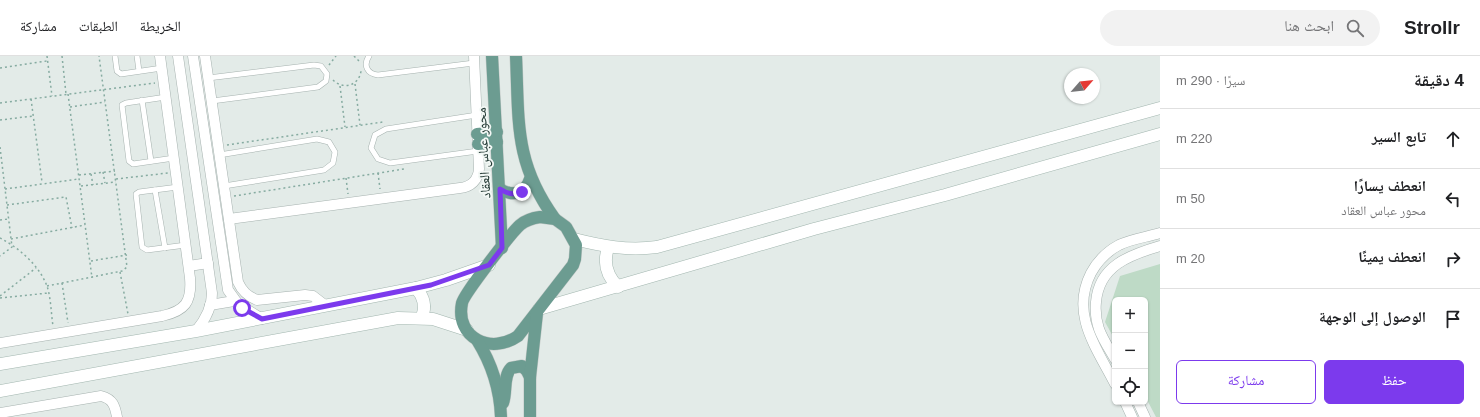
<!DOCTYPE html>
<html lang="ar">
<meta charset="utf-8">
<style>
:root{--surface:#fff;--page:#f2f2f2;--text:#202124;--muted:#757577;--line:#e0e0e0;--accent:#7c3aed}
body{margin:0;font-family:Helvetica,"Noto Naskh Arabic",sans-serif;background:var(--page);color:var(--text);direction:rtl}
.controls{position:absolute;right:12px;bottom:12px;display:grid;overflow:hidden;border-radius:6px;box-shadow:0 1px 3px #0004}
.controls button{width:36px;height:36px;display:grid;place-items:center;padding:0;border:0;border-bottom:1px solid var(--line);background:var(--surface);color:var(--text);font:20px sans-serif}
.compass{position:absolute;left:1064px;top:12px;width:36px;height:36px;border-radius:50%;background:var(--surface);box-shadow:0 1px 3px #0004;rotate:62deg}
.stop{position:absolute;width:12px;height:12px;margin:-9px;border:3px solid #7c3aed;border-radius:50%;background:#fff}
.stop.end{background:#7c3aed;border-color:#fff;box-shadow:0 1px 4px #0008}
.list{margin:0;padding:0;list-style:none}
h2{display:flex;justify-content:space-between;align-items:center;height:52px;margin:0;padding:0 16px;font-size:17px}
h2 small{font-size:13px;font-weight:400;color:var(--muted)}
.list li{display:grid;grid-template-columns:26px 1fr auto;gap:12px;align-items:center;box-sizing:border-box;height:60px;padding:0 16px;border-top:1px solid var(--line)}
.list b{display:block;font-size:15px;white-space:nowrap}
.list p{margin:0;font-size:13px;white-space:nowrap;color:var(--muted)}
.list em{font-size:13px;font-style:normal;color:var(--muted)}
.actions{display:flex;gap:8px;padding:12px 16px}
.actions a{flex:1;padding:9px 0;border:1px solid var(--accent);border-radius:6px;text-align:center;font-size:14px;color:var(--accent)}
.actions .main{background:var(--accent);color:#fff}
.icon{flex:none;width:22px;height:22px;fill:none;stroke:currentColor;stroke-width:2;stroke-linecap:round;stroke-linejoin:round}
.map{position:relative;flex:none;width:1160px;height:361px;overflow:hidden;direction:ltr}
header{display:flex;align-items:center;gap:24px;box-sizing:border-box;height:56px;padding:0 20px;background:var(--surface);border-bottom:1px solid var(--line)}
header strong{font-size:19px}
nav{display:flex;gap:22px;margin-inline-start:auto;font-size:14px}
.search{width:280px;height:36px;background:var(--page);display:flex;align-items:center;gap:10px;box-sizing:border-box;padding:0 14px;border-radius:22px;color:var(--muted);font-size:15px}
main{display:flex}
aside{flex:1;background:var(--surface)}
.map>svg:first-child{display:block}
</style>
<header>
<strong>Strollr</strong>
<div class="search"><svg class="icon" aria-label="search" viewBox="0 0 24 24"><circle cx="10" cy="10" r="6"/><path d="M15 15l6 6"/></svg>ابحث هنا</div>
<nav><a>الخريطة</a><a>الطبقات</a><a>مشاركة</a></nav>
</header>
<main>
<aside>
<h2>4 دقيقة<small>سيرًا · 290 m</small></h2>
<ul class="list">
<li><svg class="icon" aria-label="ahead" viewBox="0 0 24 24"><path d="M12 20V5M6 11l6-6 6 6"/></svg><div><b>تابع السير</b></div><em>220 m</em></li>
<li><svg class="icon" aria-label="left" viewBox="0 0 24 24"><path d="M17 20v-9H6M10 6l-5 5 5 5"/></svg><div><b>انعطف يسارًا</b><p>محور عباس العقاد</p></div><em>50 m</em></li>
<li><svg class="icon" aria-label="right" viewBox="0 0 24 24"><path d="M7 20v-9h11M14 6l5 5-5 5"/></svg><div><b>انعطف يمينًا</b></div><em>20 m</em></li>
<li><svg class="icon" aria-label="arrive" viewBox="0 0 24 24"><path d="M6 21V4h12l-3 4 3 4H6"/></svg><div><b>الوصول إلى الوجهة</b></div></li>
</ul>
<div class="actions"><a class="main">حفظ</a><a>مشاركة</a></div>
</aside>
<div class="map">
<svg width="1160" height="361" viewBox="0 0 1160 361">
<rect width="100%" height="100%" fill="#e3ebe8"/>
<!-- green -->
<path fill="#bedac6" d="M1160,208V361H1156L1145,340V244H1115V284L1105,266L1120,220Z"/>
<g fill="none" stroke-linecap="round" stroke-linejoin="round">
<!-- service casing -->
<g stroke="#a6b2af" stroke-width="6">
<g id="service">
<path d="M115,0L117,15L121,18L162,12"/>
<path d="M137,0L139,15"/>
<path d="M369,0C363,9 367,18 378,19L474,7"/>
<path d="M208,22L314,9L321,10L327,18L326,25L318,31L212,45"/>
<path d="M166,41L126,47L122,49L129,105L133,108L174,102"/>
<path d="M142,44L151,105"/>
<path d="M477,59L386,73L375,79L371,92L378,103L390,107L478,95"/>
<path d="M219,99L317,83L329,86L335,96L333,107L324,114L224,130"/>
<path d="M178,131L139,136L136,138L142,191L147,194L186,189"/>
<path d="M155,134L165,192"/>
</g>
</g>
<!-- minor casing -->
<g stroke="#a6b2af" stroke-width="11">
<g id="minor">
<path d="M178,0L212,237C212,252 205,264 196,275"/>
<path d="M193,0L228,234L238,248L262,263"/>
<path d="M205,0L238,226C242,235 247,240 257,244L305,239L313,240L326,250"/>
<path d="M229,163L460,132C471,131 478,124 479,113L474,0"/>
<path d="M189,210L208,207"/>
<path d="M210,249L234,245"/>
<path d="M0,287L162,260C185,255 192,246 190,222L160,0"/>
<path d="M1115,303C1110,294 1103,284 1099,273C1096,264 1095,256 1096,246C1099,210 1129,199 1160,190"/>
<path d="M1115,328C1096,291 1070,258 1091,217C1098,204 1106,196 1119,189C1131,183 1147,181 1160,177"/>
<path d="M1125,346L1132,361"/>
<path d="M1138,346L1145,361"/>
<path d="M0,357L101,340C113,343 115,350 117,361"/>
</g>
</g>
<!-- secondary casing -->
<g stroke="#a2b6af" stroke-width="13">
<g id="secondary">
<path d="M574,183C602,190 627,195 657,191L1160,52"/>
<path d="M608,192C603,207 607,220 618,231"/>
<path d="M416,232C424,241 426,251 422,261"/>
<path d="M539,253L814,173L945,139L1160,78"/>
<path d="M0,308L196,275L416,232L446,224L489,209"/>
<path d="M0,335L398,262L433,263L467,274"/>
</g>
</g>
<!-- primary casing -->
<g stroke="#c2c8c6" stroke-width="13">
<g id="primary">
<path d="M492,0L502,192"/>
<path d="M516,0C519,66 514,107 555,163"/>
<path d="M477,78L497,76"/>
<path d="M478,88L497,86"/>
<path d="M500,133C513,141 525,138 530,123"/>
<path d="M540,161L555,163L566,171L576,189L575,203L573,209L518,280C491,299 455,282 462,247C464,238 511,177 520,169C526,164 533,162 540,161Z"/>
<path d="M477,284C492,308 500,333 501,361"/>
<path d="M503,347C507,336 503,320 511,312L522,310L527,315L530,321"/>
<path d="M530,361V321L537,257"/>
</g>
</g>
<!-- path -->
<g stroke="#86aba1" stroke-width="1.5" stroke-dasharray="2 3" stroke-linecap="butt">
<path d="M47,0L52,40"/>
<path d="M62,0L66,38"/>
<path d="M354,0L360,6"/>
<path d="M329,9L336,0"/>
<path d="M0,12L47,5"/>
<path d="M333,24C343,34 359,30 361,15"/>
<path d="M355,28L360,69"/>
<path d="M340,30L345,71"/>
<path d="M68,38L92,222"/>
<path d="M31,43L42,126"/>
<path d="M0,47L155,27"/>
<path d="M70,51L105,46"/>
<path d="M0,64L33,60"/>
<path d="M227,89L383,66"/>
<path d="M0,91L12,191L0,200"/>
<path d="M103,116L105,127"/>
<path d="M378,117L380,133"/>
<path d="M91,118L93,129"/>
<path d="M79,119L115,115"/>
<path d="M346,122L348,138"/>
<path d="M116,123L168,117"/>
<path d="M81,130L116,126"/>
<path d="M5,133L79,123"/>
<path d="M234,140L404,113"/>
<path d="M7,149L66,141L72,172"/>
<path d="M0,164L8,163"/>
<path d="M0,182C19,192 39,209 47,230C51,242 51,257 53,270"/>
<path d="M11,183L85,169"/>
<path d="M91,205L127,199"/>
<path d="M120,216L128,258"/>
<path d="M62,227L68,267"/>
<path d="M47,230L122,215L127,211L99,0"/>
<path d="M0,240L36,212"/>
<path d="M0,242L48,237"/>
</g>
<!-- service -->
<use href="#service" stroke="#fff" stroke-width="5"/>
<!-- minor -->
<use href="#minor" stroke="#fff" stroke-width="10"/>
<!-- secondary -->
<use href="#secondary" stroke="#fff" stroke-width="12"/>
<!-- primary -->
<use href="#primary" stroke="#6c9c91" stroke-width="12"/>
</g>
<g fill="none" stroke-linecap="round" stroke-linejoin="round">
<!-- route -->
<path stroke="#7c3aed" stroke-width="5" d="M242,252L262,263L431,229L489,209L502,192L500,133C508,138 513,139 522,136"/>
</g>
<g text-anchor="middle" stroke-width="3.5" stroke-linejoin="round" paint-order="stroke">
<!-- street labels -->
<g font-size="14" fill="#243a35" stroke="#f3f8f5">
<text transform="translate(483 97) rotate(-93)" y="5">محور عباس العقاد</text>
</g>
</g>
</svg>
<div class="controls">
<button>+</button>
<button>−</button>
<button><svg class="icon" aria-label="locate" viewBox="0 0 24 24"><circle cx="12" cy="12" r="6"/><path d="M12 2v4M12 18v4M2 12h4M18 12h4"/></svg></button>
</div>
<svg class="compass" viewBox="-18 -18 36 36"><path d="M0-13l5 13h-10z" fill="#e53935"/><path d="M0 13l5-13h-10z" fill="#757577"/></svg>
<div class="stop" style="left:242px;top:252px"></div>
<div class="stop end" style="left:522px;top:136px"></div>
</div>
</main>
